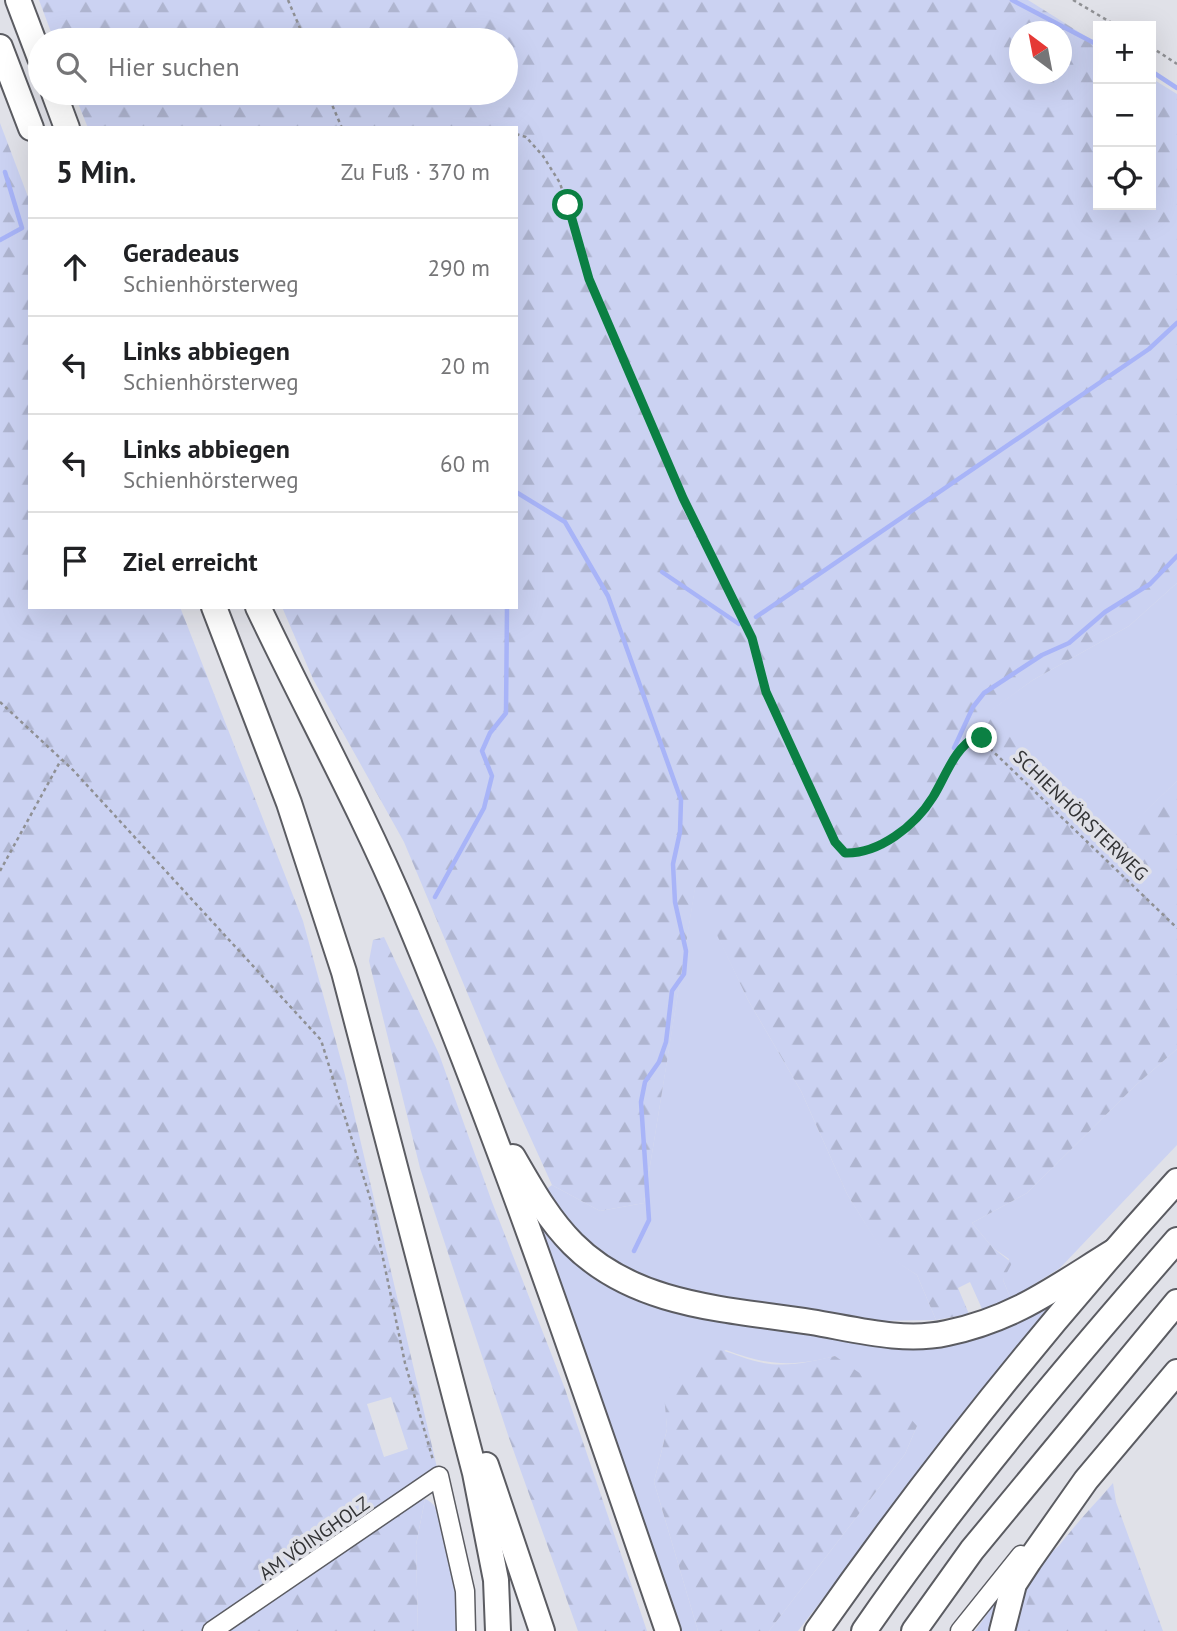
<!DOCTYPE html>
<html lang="de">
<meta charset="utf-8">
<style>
:root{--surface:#fff;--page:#f2f2f2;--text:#202124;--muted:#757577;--line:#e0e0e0}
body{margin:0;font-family:"PT Sans",sans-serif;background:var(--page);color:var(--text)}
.controls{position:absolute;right:21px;top:21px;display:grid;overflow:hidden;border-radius:0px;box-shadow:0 7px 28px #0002}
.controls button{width:63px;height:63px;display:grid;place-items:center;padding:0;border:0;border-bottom:2px solid var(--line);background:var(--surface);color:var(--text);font:35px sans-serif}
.compass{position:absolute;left:1009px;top:21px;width:63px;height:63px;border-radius:50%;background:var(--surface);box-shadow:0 7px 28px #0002;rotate:328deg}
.stop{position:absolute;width:21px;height:21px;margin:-16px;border:5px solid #0b8043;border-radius:50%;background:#fff}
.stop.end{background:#0b8043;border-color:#fff;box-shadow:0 2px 7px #0008}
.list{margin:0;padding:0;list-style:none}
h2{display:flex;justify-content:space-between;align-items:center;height:91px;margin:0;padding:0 28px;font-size:30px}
h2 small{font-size:23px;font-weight:400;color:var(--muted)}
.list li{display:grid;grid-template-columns:46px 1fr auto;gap:21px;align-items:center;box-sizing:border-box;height:98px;padding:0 28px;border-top:2px solid var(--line)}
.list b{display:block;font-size:26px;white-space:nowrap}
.list p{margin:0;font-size:23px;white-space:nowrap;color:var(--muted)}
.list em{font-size:23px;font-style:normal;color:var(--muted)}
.icon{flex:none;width:38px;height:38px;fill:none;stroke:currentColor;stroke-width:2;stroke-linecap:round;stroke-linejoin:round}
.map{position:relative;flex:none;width:1177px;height:1631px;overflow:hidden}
.search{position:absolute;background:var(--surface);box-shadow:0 7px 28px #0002;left:28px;top:28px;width:490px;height:77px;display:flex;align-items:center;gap:18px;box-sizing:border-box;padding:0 24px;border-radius:38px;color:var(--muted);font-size:26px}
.panel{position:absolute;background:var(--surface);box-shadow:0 7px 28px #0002;left:28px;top:126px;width:490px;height:483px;border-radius:0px}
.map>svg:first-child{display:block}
</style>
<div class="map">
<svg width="1177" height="1631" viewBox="0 0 1177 1631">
<defs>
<pattern id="forest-firs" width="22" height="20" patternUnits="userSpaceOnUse" patternTransform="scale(1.75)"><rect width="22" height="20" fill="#cbd2f2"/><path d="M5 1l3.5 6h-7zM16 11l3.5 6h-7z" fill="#afb5d0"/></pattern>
</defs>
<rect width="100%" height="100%" fill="#e0e1e8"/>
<!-- green -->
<g fill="#cbd2f2">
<path d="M1177,583V781L1117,839L988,712L1033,680L1129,626Z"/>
<path d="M695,887L748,1000L801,1091L847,1194L884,1253L917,1275L936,1320L871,1321L684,1293L624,1272L589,1249L544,1191L552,1185L600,1211L644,1203Z"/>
<path d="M1177,1049V1145L1060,1268L1011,1299L1003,1280L1009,1259L993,1248L972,1223L1027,1193L1136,1085Z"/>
<path d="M538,1218L584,1270L605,1282L975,1338L1023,1320L1045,1307L1048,1308L798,1631H769L905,1454L917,1426L835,1356C792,1367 768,1366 726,1350L664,1382L667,1429L654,1482L698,1631H681L535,1220Z"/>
<path d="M425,1499C452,1507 458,1605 459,1631H418L416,1545Z"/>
<path d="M1061,1544L1034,1586L1021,1631H975L1000,1596Z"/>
</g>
<!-- forest -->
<g fill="url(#forest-firs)" fill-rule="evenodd">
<path d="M39,0H1028L1098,44V205H1151V78L1177,94V583L1129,626L1033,680L989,712L1117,838L1177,781V1049L1136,1085L1027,1193L972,1223L993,1248L1012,1263L1003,1280L1011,1299L983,1311L970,1282L958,1288L969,1314L936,1320L917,1275L884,1254L847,1194L801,1091L748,1000L695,889L644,1203L600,1211L552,1185L498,1066L404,842L313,679L282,607H516V128H88L74,93H506V40H54ZM1020,32H1062V74H1020Z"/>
<path d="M0,123L30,202V607H180L303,921L345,1075L439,1476L212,1631H0ZM391,1397L408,1449L384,1457L367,1404Z"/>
<path d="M384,937L439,1054L492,1202L565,1389L647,1631H578L509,1438L420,1168L369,961L373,940Z"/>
<path d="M712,1349C729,1350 742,1359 759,1362C785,1368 810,1362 835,1356L887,1392L917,1426L905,1454L769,1631H698L654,1482L667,1429L663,1382Z"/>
<path d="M1113,1483L1116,1502L1163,1631H1021C1026,1572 1077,1525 1113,1483Z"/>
<path d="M425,1499L416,1545L418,1631H226L414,1502Z"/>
</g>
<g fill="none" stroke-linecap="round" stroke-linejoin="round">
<!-- stream -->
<g stroke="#a8b4f8" stroke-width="4.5">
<path d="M1012,0L1098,45"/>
<path d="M1151,71L1177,88"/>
<path d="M0,240L22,228L5,172"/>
<path d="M516,492L565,522L608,596L681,800L680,832L673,864L675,902L686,951L684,974L672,991L666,1042L659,1062L645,1082L641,1102L649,1220L634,1251"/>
<path d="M662,572L739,624"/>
<path d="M756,617L1149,349L1177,323"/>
<path d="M954,748L973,707L984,693L1042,655L1069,643L1105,612L1150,584L1177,556"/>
<path d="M435,897L484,808L492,776L482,751L490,733L506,713L507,607"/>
</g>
<!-- minor casing -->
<g stroke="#5b5c62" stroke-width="21">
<g id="minor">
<path d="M212,1631L439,1476L465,1591L466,1631"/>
<path d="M960,1631L1021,1555"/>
</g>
</g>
<!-- highway casing -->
<g stroke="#5b5c62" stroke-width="28">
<g id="highway">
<path d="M18,0L40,58"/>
<path d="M0,47L31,128"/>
<path d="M54,93L67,128"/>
<path d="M214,607L289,803L344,972L475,1473L496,1580L498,1631"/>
<path d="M258,607C306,708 362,810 405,912C504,1148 585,1390 668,1631"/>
<path d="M513,1157C531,1188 548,1219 573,1244C636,1307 728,1309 811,1322C854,1329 903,1343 947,1333C1015,1319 1056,1287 1113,1252"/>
<path d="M486,1465L542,1631"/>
<path d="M817,1631C927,1474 1048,1323 1177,1181"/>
<path d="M864,1631C959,1493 1067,1366 1177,1240"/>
<path d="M914,1631L972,1550L1177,1302"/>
<path d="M1002,1631L1014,1584L1029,1561L1086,1480L1177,1372"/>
</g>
</g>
<!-- path -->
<g stroke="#8f9094" stroke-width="2.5" stroke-dasharray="3.5 3.5" stroke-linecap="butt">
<path d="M288,0L305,40"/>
<path d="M1073,0L1117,26"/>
<path d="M1151,47L1177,64"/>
<path d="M327,93L342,128"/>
<path d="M516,134L526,137L543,156L560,183L589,279L683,498L752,638L767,692L835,842L845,853C879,854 915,826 933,797C946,776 954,748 977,736L1177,928"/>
<path d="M0,702L73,770L321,1040L371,1201L405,1363L433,1460"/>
<path d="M0,871L61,760"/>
</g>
<!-- minor -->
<use href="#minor" stroke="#fff" stroke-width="18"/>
<!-- highway -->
<use href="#highway" stroke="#fff" stroke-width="24"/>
</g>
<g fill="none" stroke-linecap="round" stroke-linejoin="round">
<!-- route -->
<path stroke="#0b8043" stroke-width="9" d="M568,205L589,279L683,498L752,638L766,692L835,842L845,853C879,854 915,826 933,797C946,776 954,748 977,736L982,738"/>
</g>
<g text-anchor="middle" stroke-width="7" stroke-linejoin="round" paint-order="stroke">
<!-- street labels -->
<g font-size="19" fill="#323335" stroke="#e0e1e8">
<text transform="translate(1081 815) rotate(44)" y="7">SCHIENHÖRSTERWEG</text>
<text transform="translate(314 1538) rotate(-35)" y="7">AM VÖINGHOLZ</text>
</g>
</g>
</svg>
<div class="controls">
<button>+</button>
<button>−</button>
<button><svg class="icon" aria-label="locate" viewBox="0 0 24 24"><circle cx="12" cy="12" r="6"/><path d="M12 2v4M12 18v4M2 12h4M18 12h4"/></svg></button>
</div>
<svg class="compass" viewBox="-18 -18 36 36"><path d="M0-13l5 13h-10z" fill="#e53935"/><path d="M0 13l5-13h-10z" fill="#757577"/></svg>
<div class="stop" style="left:568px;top:205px"></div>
<div class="stop end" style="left:982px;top:738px"></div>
<div class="search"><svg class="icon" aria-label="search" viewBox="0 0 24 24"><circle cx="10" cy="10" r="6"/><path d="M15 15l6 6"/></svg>Hier suchen</div>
<section class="panel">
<h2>5 Min.<small>Zu Fuß · 370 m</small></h2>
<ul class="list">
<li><svg class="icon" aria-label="ahead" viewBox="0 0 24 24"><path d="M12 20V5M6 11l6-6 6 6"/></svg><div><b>Geradeaus</b><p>Schienhörsterweg</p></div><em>290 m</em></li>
<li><svg class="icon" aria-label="left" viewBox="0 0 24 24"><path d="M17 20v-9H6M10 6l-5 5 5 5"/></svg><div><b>Links abbiegen</b><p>Schienhörsterweg</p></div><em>20 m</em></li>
<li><svg class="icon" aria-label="left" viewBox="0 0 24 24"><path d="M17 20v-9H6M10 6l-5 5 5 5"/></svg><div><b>Links abbiegen</b><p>Schienhörsterweg</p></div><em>60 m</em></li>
<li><svg class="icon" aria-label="arrive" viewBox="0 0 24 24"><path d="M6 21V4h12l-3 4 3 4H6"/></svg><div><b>Ziel erreicht</b></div></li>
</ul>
</section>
</div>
